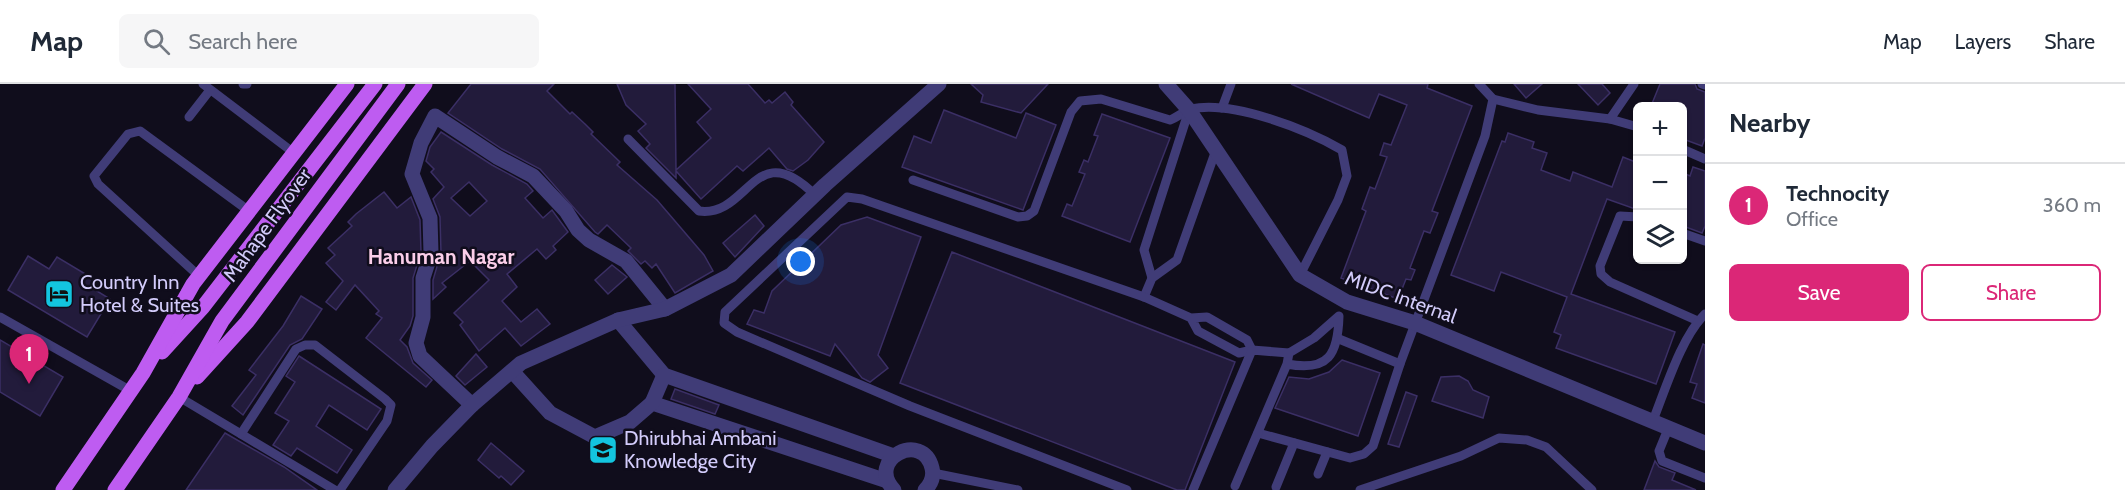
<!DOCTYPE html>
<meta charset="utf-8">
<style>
:root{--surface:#fff;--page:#f6f6f7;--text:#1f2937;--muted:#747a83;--line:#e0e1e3;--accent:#db2777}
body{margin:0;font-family:Cabin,sans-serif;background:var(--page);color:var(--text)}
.controls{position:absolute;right:18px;top:18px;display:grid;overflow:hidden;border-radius:9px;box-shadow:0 2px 4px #0004}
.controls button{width:54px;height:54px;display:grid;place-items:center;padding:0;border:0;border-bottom:2px solid var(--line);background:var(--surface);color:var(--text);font:30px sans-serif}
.you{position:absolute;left:801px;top:178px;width:21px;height:21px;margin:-15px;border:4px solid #fff;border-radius:50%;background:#1a73e8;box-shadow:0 0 0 9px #1a73e833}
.badge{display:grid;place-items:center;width:39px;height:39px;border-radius:50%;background:var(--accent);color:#fff;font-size:20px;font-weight:700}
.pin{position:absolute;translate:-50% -50px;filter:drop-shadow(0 2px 3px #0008)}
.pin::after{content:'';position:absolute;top:32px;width:21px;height:18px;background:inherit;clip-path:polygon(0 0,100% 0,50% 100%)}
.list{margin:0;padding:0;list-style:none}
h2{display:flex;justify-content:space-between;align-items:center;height:78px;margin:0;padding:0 24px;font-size:26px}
h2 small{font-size:20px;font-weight:400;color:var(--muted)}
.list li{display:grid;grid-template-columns:39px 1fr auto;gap:18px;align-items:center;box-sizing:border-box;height:84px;padding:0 24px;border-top:2px solid var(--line)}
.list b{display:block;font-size:22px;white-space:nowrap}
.list p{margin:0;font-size:20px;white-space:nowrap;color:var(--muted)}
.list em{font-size:20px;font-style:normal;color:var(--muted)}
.actions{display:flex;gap:12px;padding:18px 24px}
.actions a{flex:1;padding:14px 0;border:2px solid var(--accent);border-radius:9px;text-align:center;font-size:21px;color:var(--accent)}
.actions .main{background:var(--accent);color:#fff}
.icon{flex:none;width:33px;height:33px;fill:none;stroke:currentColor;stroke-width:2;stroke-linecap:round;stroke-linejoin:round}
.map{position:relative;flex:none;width:1705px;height:406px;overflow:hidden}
header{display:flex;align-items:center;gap:36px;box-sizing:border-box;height:84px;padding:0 30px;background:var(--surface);border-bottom:2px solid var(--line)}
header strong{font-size:28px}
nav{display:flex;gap:33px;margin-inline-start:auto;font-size:21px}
.search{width:420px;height:54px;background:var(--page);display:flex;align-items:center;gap:15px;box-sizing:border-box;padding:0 21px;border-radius:9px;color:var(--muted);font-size:22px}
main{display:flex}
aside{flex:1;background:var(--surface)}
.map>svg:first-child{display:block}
</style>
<header>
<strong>Map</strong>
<div class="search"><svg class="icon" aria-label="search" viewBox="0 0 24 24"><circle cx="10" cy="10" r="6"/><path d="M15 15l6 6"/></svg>Search here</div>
<nav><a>Map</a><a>Layers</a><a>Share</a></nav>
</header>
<main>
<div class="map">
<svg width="1705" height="406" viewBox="0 0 1705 406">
<rect width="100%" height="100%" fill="#100d1c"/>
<!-- building -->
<g fill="#221b3b" stroke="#3b2f65" stroke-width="1.5" fill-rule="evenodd">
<path d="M471,0H554L547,7L570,30L572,28L585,40L593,48L591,50L620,78L617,81L657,116L704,171L713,187L675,209L656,180L652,184L645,177L641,180L628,167L631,164L607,141L598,150L595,148L540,85L502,65L448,29Z"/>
<path d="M617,0H675L676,86L711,54L697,38L711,25L688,0H748L765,19L769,16L772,19L785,8L793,18L791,21L824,58L808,76L793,87L787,85L769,64L743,87L737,82L701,115L676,87V94L646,64L650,60L638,47L646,40L626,21Z"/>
<path d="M971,0H1048L1021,29L981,18L983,11Z"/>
<path d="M1291,0H1428L1427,4L1472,22L1432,127L1438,129L1430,149L1424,147L1410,184L1415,186L1411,196L1406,195L1398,215L1341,194L1366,127L1362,125L1370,103L1375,105L1387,73L1380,71L1384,59L1391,61L1407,21L1379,10L1369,34Z"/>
<path d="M1514,0H1542L1526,14Z"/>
<path d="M1578,0H1602L1610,9L1598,21Z"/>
<path d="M1660,0H1695L1697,5L1705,8V54L1702,62L1683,55V22H1651Z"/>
<path d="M944,26L1016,54L1026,29L1056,41L1023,126L902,83L914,52L931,59Z"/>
<path d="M1102,30L1170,54L1130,158L1062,132L1067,120L1072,122L1085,90L1079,88L1084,76L1088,78L1098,52L1094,51Z"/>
<path d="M441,48L492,81L527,100L533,107L525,114L543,134L552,126L568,148L553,162L556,166L546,175L537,165L507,190L517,203L502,217L521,238L537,225L550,240L521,262L505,244L479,267L460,241L463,238L454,229L489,196L470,177L442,199L446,203L433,215V196L441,169L440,133L433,115L444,103L431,88L434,85L426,77L430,63ZM469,98L487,117L470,132L451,114Z"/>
<path d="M1508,49L1534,58L1532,64L1547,69L1541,86L1570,97L1573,88L1612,103L1623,73L1638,79V126L1607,115L1571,210L1675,248L1656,300L1556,264L1561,251L1554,248L1567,213L1501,188L1494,207L1451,191L1502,57L1505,58Z"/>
<path d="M1693,83L1705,87V142L1702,149L1683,142V89L1690,92Z"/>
<path d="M384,108L397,124L411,113L420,136L421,168L413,194V232L410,242L400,256L407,263L413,279L432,296L426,303L366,254L382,234L376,230L379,227L355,201L336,226L326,218L343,197L326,179L335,171L328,164L352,142L348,138L356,130Z"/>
<path d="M755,131L764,142L735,173L723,159Z"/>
<path d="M867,133L921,153L878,271L888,284L870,298L862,294L835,260L830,272L747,240L754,226L764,229L772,207L841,141Z"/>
<path d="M952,168L1235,278L1185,406H1177L900,299Z"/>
<path d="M28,172L49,185L57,173L97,197L92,204L110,215L87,253L8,206Z"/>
<path d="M612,181L627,193L608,210L595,196Z"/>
<path d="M301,212L322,225L302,255L290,261L243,331L232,322L256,291L249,286L283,242Z"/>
<path d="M0,256L63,293L40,332L0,308Z"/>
<path d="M1703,260L1705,261V319L1692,314L1697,300L1690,298Z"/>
<path d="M476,270L487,283L465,301L456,292Z"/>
<path d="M299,272L381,325L367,346L329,321L316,342L352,366L337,389L297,364L291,372L273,361L289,337L275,329L295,298L286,292Z"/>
<path d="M1342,276L1380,289L1358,352L1275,324L1289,293L1309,295L1329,288Z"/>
<path d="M1459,292L1468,297L1473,306L1489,313L1483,334L1432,317L1441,293Z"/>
<path d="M675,305L719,321L715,330L671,315Z"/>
<path d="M1406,308L1417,312L1399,363L1388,360Z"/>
<path d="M225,349L284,383L317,406H186Z"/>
<path d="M491,359L524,387L511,401L501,392L499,394L478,376Z"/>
<path d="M1655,377L1659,383L1675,389L1672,396L1696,406H1644Z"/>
</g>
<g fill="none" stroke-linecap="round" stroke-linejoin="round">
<!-- service -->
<g stroke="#403c77" stroke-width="9">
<path d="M203,0L294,69"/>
<path d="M243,0H247"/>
<path d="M1702,0L1705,1"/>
<path d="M1493,15L1538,26L1610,35L1638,43"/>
<path d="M1222,24L1231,0"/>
<path d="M189,33L210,6"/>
<path d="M1610,35L1634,0"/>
<path d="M628,55L699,127C749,134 754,50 815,111"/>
<path d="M1682,65L1705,75"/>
<path d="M913,96L1018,133L1027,132L1034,127L1071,28L1080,17L1101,15L1170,36C1178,33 1184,27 1191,25C1232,16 1306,45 1342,66L1347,92L1338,116L1300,191"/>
<path d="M1638,133L1620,132L1600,182L1601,190L1610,198L1698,237"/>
<path d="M1682,149L1705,157"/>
<path d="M199,192L98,100L94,92L128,50L140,47L249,127"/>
<path d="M1152,194L1144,166L1189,26"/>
<path d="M1144,213L1152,194L1177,176L1216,66"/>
<path d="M0,233L131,307"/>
<path d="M1339,255L1400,280"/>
<path d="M179,313L335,406"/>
<path d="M1652,339C1665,307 1681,253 1705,230"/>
<path d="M1668,345L1659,367L1662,377L1705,394"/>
<path d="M1258,349L1350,374L1364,370L1373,362L1400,280L1485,52L1493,15L1479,0"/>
<path d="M241,350L296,265L305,261H315L385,315L391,321L387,337L340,406"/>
<path d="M933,389L1018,406"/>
<path d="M1318,390L1327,368"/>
<path d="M1235,402L1287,280L1289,269L1314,254L1339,232C1338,270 1329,288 1287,280"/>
<path d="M1276,403L1294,359"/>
<path d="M1127,406L910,322L737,248L724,239L725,228L847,113L862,115L1144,213L1191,234L1207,233L1247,256L1252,266L1239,269L1198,247L1191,234"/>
<path d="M1193,406L1252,266L1289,269"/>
<path d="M1360,406L1461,372L1499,354L1527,356L1546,363L1592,406"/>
</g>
<!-- minor -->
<g stroke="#403c77" stroke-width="15">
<path d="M1166,0L1189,26L1300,191L1347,218L1415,239L1705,359"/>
<path d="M618,236L664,291L894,372"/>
<path d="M512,287L550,329L595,353L630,338L652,319L887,397"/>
<path d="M652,319L664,291"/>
<path d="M472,321L420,272L416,259L423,233V194L431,169L430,134L412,90L421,59L435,32L497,73L533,92L566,127L578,146L589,156L626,177L665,225"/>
<path d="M894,406C865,375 923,346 932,384C934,392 931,400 925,406"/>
</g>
<!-- tertiary -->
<path stroke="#403c77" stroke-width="15" d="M395,406L432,362L472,321L521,279L618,236L665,225L731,191L825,101L939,0"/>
<!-- primary -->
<g stroke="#be5cf1" stroke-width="15">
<path d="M162,268L203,223L375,0"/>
<path d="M197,293L247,238L425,0"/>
<path d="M63,406L143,289L193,200L347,0"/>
<path d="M115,406L179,313L222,237L398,0"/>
</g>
</g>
<!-- icons -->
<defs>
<g id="hotel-square" transform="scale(1.5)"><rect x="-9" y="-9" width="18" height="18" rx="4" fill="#13c5df" stroke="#100d1c"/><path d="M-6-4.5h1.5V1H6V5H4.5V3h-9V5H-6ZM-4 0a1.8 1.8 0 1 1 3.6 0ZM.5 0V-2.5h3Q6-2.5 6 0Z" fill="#111"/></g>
<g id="university-square" transform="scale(1.5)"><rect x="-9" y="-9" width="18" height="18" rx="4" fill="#13c5df" stroke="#100d1c"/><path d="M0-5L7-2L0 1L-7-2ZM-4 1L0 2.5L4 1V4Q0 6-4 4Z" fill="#111"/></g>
</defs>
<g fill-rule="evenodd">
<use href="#hotel-square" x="59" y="210"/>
<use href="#university-square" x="603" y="366"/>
</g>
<g text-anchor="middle" stroke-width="5" stroke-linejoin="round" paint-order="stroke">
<!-- street labels -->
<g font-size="20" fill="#d3ccfb" stroke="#100d1c">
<text transform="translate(267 141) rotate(-54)" y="7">Mahape Flyover</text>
<text transform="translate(1401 213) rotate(20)" y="7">MIDC Internal</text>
</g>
<!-- poi labels -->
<g font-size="20" fill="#d3ccfb" stroke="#100d1c" text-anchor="start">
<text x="80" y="205">Country Inn<tspan x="80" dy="23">Hotel &amp; Suites</tspan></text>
<text x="624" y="361">Dhirubhai Ambani<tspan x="624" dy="23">Knowledge City</tspan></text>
</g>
<!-- neighbourhood labels -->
<g font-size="21" font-weight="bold" fill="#fbcee9" stroke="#100d1c">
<text x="441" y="180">Hanuman Nagar</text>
</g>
</g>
</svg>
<div class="controls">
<button>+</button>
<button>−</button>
<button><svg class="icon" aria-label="layers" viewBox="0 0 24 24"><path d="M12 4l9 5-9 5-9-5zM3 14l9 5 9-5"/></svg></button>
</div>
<div class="you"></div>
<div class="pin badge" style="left:29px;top:300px">1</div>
</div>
<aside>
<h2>Nearby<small></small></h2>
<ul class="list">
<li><span class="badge">1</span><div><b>Technocity</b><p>Office</p></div><em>360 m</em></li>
</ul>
<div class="actions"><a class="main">Save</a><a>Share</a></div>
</aside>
</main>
